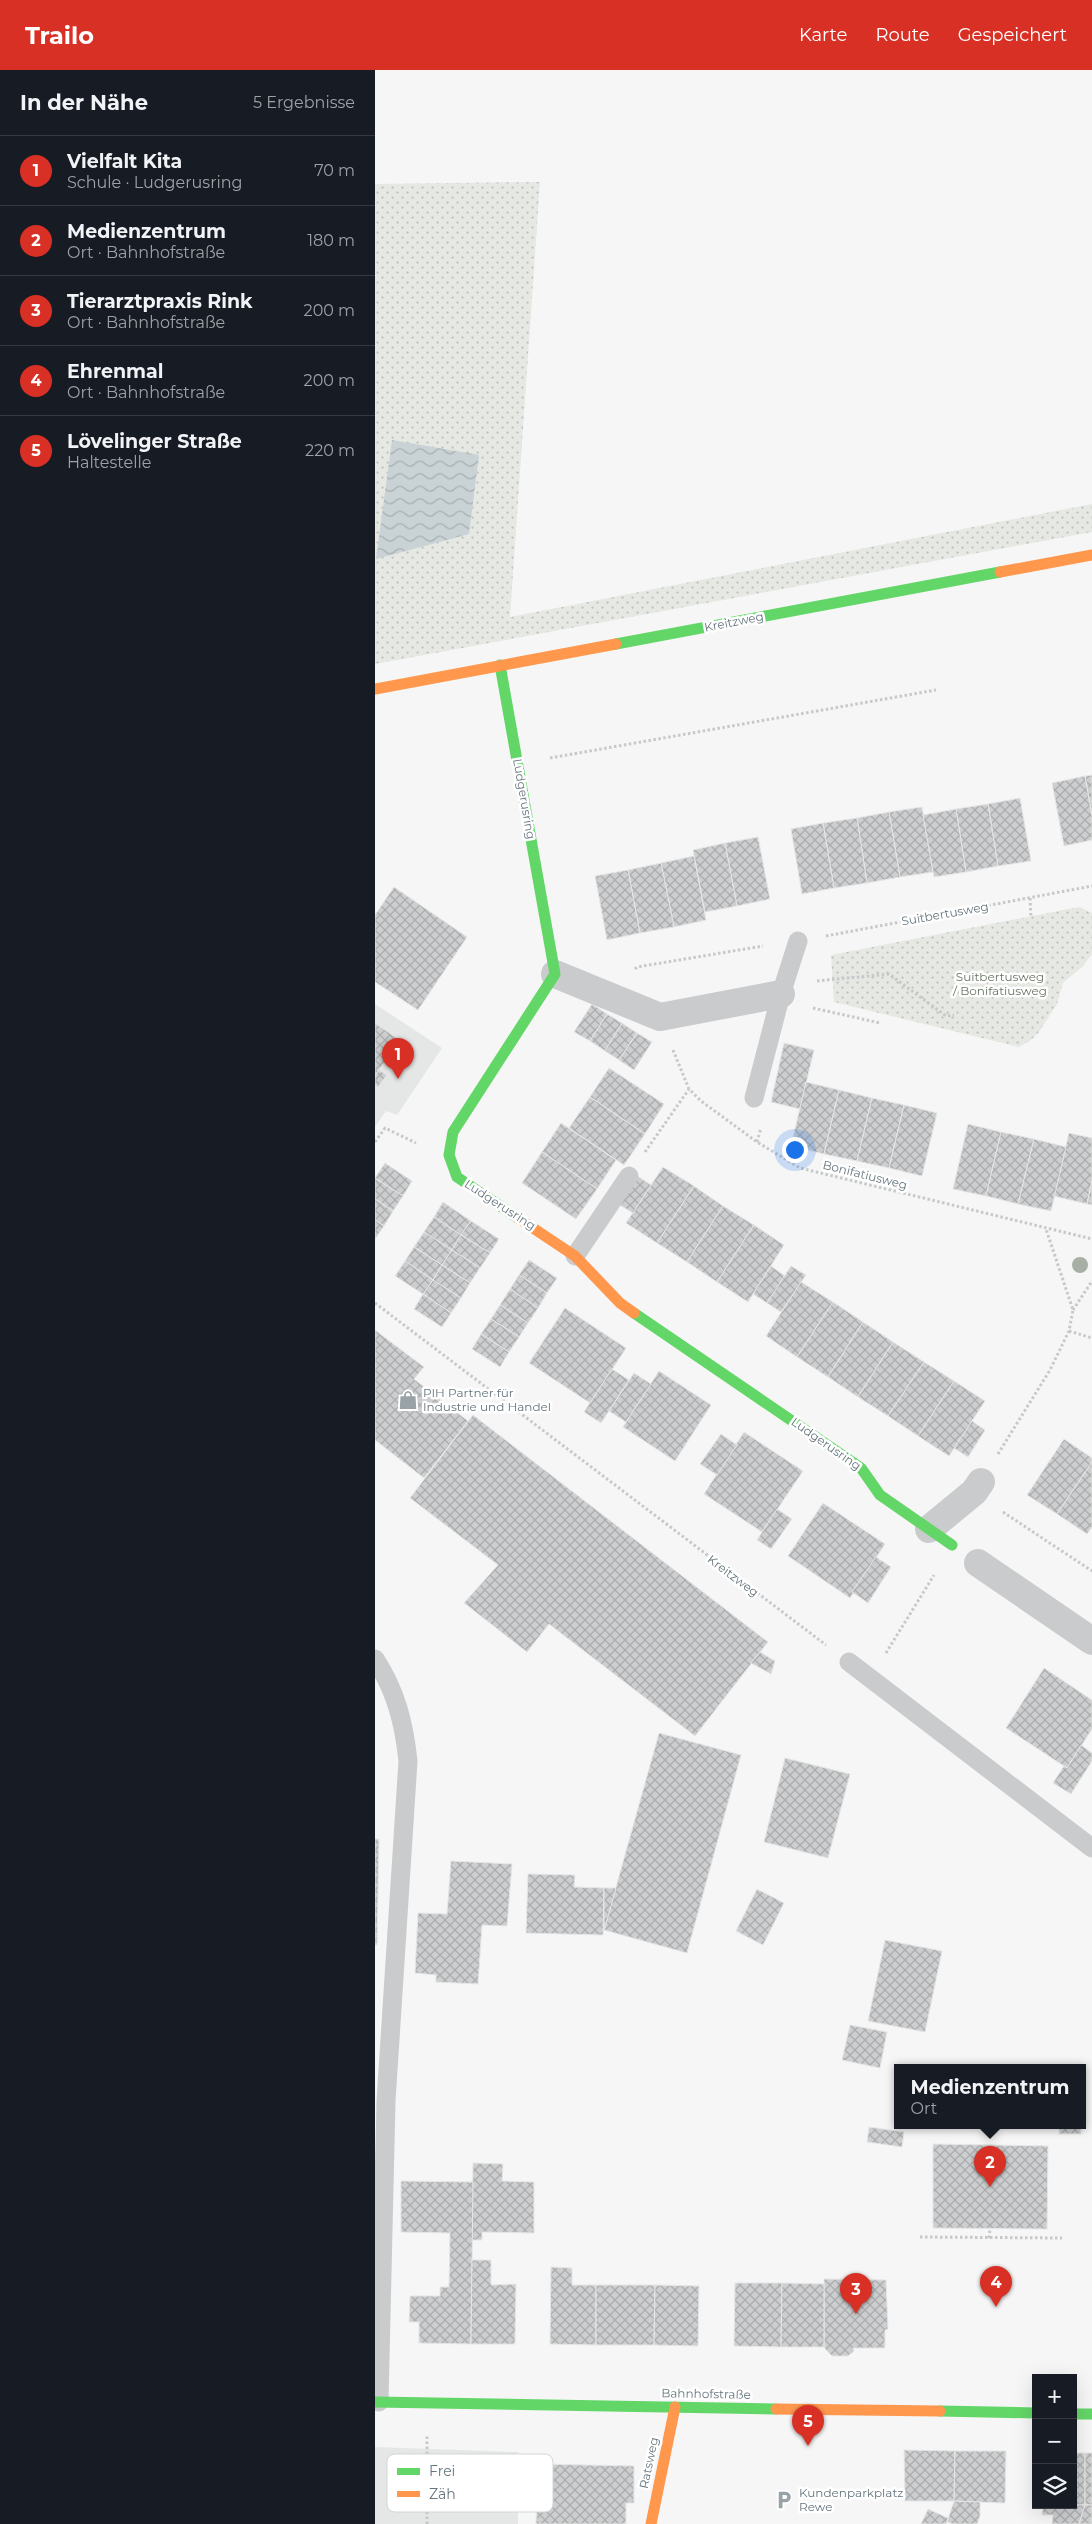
<!DOCTYPE html>
<html lang="de">
<meta charset="utf-8">
<style>
:root{--surface:#171b24;--page:#20242c;--text:#f1f3f6;--muted:#9ea1a6;--line:#363941;--accent:#d93025}
body{margin:0;font-family:Montserrat,sans-serif;background:var(--page);color:var(--text)}
.controls{position:absolute;right:15px;bottom:15px;display:grid;overflow:hidden;border-radius:0px;box-shadow:0 5px 20px #0002}
.controls button{width:45px;height:45px;display:grid;place-items:center;padding:0;border:0;border-bottom:1px solid var(--line);background:var(--surface);color:var(--text);font:25px sans-serif}
.you{position:absolute;left:419px;top:1079px;width:18px;height:18px;margin:-12px;border:4px solid #fff;border-radius:50%;background:#1a73e8;box-shadow:0 0 0 8px #1a73e833}
.badge{display:grid;place-items:center;width:32px;height:32px;border-radius:50%;background:var(--accent);color:#fff;font-size:16px;font-weight:700}
.pin{position:absolute;translate:-50% -41px;filter:drop-shadow(0 1px 2px #0008)}
.pin::after{content:'';position:absolute;top:26px;width:18px;height:15px;background:inherit;clip-path:polygon(0 0,100% 0,50% 100%)}
.popup{position:absolute;left:519px;top:1994px;width:192px;height:65px;box-sizing:border-box;display:grid;place-content:center;border-radius:0px;background:var(--surface);filter:drop-shadow(0 1px 4px #0005);font-size:16px;white-space:nowrap;color:var(--muted)}
.popup b{font-size:19px;color:var(--text)}
.popup::after{content:'';position:absolute;left:50%;top:100%;margin-left:-10px;border:10px solid transparent;border-top-color:var(--surface)}
.list{margin:0;padding:0;list-style:none}
h2{display:flex;justify-content:space-between;align-items:center;height:65px;margin:0;padding:0 20px;font-size:21px}
h2 small{font-size:16px;font-weight:400;color:var(--muted)}
.list li{display:grid;grid-template-columns:32px 1fr auto;gap:15px;align-items:center;box-sizing:border-box;height:70px;padding:0 20px;border-top:1px solid var(--line)}
.list b{display:block;font-size:19px;white-space:nowrap}
.list p{margin:0;font-size:16px;white-space:nowrap;color:var(--muted)}
.list em{font-size:16px;font-style:normal;color:var(--muted)}
.icon{flex:none;width:28px;height:28px;fill:none;stroke:currentColor;stroke-width:2;stroke-linecap:round;stroke-linejoin:round}
.map{position:relative;flex:none;width:717px;height:2454px;overflow:hidden}
header{display:flex;align-items:center;gap:30px;box-sizing:border-box;height:70px;padding:0 25px;background:var(--accent);color:#fff}
header strong{font-size:24px}
nav{display:flex;gap:28px;margin-inline-start:auto;font-size:18px}
main{display:flex}
aside{flex:1;background:var(--surface)}
.map>svg:first-child{display:block}
</style>
<header>
<strong>Trailo</strong>
<nav><a>Karte</a><a>Route</a><a>Gespeichert</a></nav>
</header>
<main>
<aside>
<h2>In der Nähe<small>5 Ergebnisse</small></h2>
<ul class="list">
<li><span class="badge">1</span><div><b>Vielfalt Kita</b><p>Schule · Ludgerusring</p></div><em>70 m</em></li>
<li><span class="badge">2</span><div><b>Medienzentrum</b><p>Ort · Bahnhofstraße</p></div><em>180 m</em></li>
<li><span class="badge">3</span><div><b>Tierarztpraxis Rink</b><p>Ort · Bahnhofstraße</p></div><em>200 m</em></li>
<li><span class="badge">4</span><div><b>Ehrenmal</b><p>Ort · Bahnhofstraße</p></div><em>200 m</em></li>
<li><span class="badge">5</span><div><b>Lövelinger Straße</b><p>Haltestelle</p></div><em>220 m</em></li>
</ul>
</aside>
<div class="map">
<svg width="717" height="2454" viewBox="0 0 717 2454">
<defs>
<pattern id="grass-dots" width="8" height="8" patternUnits="userSpaceOnUse" patternTransform="scale(1.25)"><rect width="8" height="8" fill="#e6e8e3"/><path d="M2 2h.1M6 6h.1" fill="none" stroke="#bec1bd" stroke-width="1.8" stroke-linecap="round"/></pattern>
<pattern id="water-waves" width="16" height="10" patternUnits="userSpaceOnUse" patternTransform="scale(1.25)"><rect width="16" height="10" fill="#c9d2d4"/><path d="M0 5q4-4 8 0t8 0" fill="none" stroke="#a7afb1"/></pattern>
<pattern id="building-cross-hatch" width="8" height="8" patternUnits="userSpaceOnUse" patternTransform="scale(1.25)"><rect width="8" height="8" fill="#cdcecf"/><path d="M0 0l8 8M0 8l8-8" fill="none" stroke="#aaacad"/></pattern>
</defs>
<rect width="100%" height="100%" fill="#f6f6f6"/>
<!-- built -->
<g fill="#e5e7e6">
<path d="M0,934L67,978L22,1045L11,1041L0,1057Z"/>
<path d="M0,2377L143,2382V2454H0Z"/>
</g>
<!-- grass -->
<g fill="url(#grass-dots)">
<path d="M165,112L135,547L717,434V462L0,594V114Z"/>
<path d="M704,837L717,843V884L708,896L688,913L682,934L664,962L656,970L644,977L459,932L456,885Z"/>
</g>
<!-- water -->
<path fill="url(#water-waves)" d="M17,370L104,385L94,464L1,489Z"/>
<!-- building -->
<g fill="url(#building-cross-hatch)" stroke="#e6e6e6">
<path d="M717,705V746L710,706Z"/>
<path d="M710,706L717,746V770L689,776L677,713Z"/>
<path d="M645,728L656,791L623,796L613,734Z"/>
<path d="M613,734L623,796L591,802L581,739Z"/>
<path d="M547,737L558,802L525,807L514,742Z"/>
<path d="M581,739L591,802L559,807L548,745Z"/>
<path d="M514,742L525,807L492,813L482,748Z"/>
<path d="M482,748L492,813L459,818L448,753Z"/>
<path d="M448,753L459,818L427,824L416,759Z"/>
<path d="M383,767L395,829L362,836L350,773Z"/>
<path d="M350,773L362,836L330,842L318,780Z"/>
<path d="M319,786L331,850L299,857L286,793Z"/>
<path d="M286,793L299,857L265,863L253,800Z"/>
<path d="M253,800L265,863L232,870L220,806Z"/>
<path d="M19,817L92,867L43,940L0,912V845Z"/>
<path d="M217,934L232,944L215,971L199,962Z"/>
<path d="M232,944L247,953L230,981L215,971Z"/>
<path d="M0,953L25,970L0,1006Z"/>
<path d="M247,953L262,963L244,990L230,981Z"/>
<path d="M262,963L277,972L259,1000L244,990Z"/>
<path d="M409,973L439,980L425,1039L396,1032Z"/>
<path d="M234,998L289,1034L270,1064L215,1027Z"/>
<path d="M4,1000L12,1005L3,1017L0,1015V1006Z"/>
<path d="M431,1012L464,1020L449,1084L416,1076Z"/>
<path d="M464,1020L497,1028L482,1091L449,1084Z"/>
<path d="M215,1027L270,1064L249,1095L194,1058Z"/>
<path d="M497,1028L529,1035L514,1098L482,1091Z"/>
<path d="M529,1035L562,1043L547,1106L514,1098Z"/>
<path d="M186,1053L241,1090L222,1119L167,1082Z"/>
<path d="M593,1054L626,1062L611,1126L578,1119Z"/>
<path d="M626,1062L659,1069L643,1134L611,1126Z"/>
<path d="M694,1063L717,1068V1111L712,1134L679,1126Z"/>
<path d="M659,1069L691,1077L676,1141L643,1134Z"/>
<path d="M167,1082L222,1119L201,1149L147,1113Z"/>
<path d="M10,1093L37,1111L28,1126L0,1108Z"/>
<path d="M288,1097L319,1116L282,1173L251,1153Z"/>
<path d="M261,1105L276,1115L258,1143L243,1134Z"/>
<path d="M0,1108L28,1126L18,1141L0,1129Z"/>
<path d="M717,1111V1135L712,1134Z"/>
<path d="M319,1116L348,1136L312,1192L282,1173Z"/>
<path d="M0,1129L18,1141L9,1156L0,1150Z"/>
<path d="M68,1132L96,1151L86,1165L59,1147Z"/>
<path d="M348,1136L379,1155L342,1212L312,1192Z"/>
<path d="M59,1147L86,1165L77,1180L49,1162Z"/>
<path d="M0,1150L9,1156L0,1169Z"/>
<path d="M96,1151L124,1169L115,1183L86,1165Z"/>
<path d="M379,1155L409,1175L373,1232L342,1212Z"/>
<path d="M49,1162L77,1180L67,1195L39,1177Z"/>
<path d="M86,1165L115,1183L105,1198L77,1180Z"/>
<path d="M39,1177L67,1195L58,1210L30,1191Z"/>
<path d="M77,1180L105,1198L95,1213L67,1195Z"/>
<path d="M154,1190L182,1208L172,1223L144,1205Z"/>
<path d="M30,1191L58,1210L48,1224L20,1206Z"/>
<path d="M67,1195L95,1213L86,1228L58,1210Z"/>
<path d="M396,1196L410,1206L392,1233L378,1224Z"/>
<path d="M416,1196L431,1205L406,1242L392,1233Z"/>
<path d="M144,1205L172,1223L163,1238L135,1219Z"/>
<path d="M58,1210L86,1228L76,1243L48,1224Z"/>
<path d="M426,1212L458,1232L422,1287L391,1266Z"/>
<path d="M135,1219L163,1238L153,1253L125,1235Z"/>
<path d="M48,1224L76,1243L67,1257L39,1239Z"/>
<path d="M458,1232L488,1252L453,1307L422,1287Z"/>
<path d="M125,1235L153,1253L144,1267L116,1249Z"/>
<path d="M190,1238L251,1278L215,1333L154,1293Z"/>
<path d="M116,1249L144,1267L134,1282L106,1264Z"/>
<path d="M488,1252L518,1272L483,1327L453,1307Z"/>
<path d="M0,1260L49,1297L39,1309L93,1351L49,1408L0,1370Z"/>
<path d="M106,1264L134,1282L125,1297L97,1279Z"/>
<path d="M518,1272L549,1292L513,1346L483,1327Z"/>
<path d="M549,1292L579,1311L543,1366L513,1346Z"/>
<path d="M237,1299L254,1310L226,1353L209,1342Z"/>
<path d="M284,1301L336,1335L300,1391L248,1357Z"/>
<path d="M259,1303L276,1314L251,1352L234,1341Z"/>
<path d="M579,1311L610,1331L574,1386L543,1366Z"/>
<path d="M98,1345L393,1572L320,1666L174,1554L152,1582L89,1533L123,1495L35,1428Z"/>
<path d="M597,1351L610,1360L593,1387L579,1378Z"/>
<path d="M369,1362L428,1401L387,1462L329,1424Z"/>
<path d="M346,1364L362,1375L342,1405L325,1394Z"/>
<path d="M689,1369L717,1388V1392L682,1444L652,1425Z"/>
<path d="M717,1392V1457L712,1464L682,1444Z"/>
<path d="M448,1433L510,1474L475,1528L413,1486Z"/>
<path d="M402,1439L417,1449L396,1479L382,1470Z"/>
<path d="M501,1487L516,1497L493,1533L477,1522Z"/>
<path d="M385,1582L400,1591L396,1604L376,1593Z"/>
<path d="M669,1598L717,1630V1659L692,1698L631,1658Z"/>
<path d="M284,1663L366,1685L312,1883L229,1860Z"/>
<path d="M706,1675L717,1683V1691L696,1724L678,1713L689,1696L692,1698Z"/>
<path d="M410,1688L475,1704L453,1788L389,1772Z"/>
<path d="M0,1769H4L2,1875H0Z"/>
<path d="M76,1791L137,1794L132,1856L107,1855L103,1914L61,1912V1905L40,1903L43,1843L72,1844Z"/>
<path d="M153,1804L200,1805L199,1817L229,1818L228,1865L151,1863Z"/>
<path d="M229,1818H241L229,1861Z"/>
<path d="M382,1819L409,1833L388,1875L361,1861Z"/>
<path d="M510,1870L567,1881L550,1962L493,1951Z"/>
<path d="M475,1955L512,1962L505,1998L467,1990Z"/>
<rect x="684" y="2056" width="22" height="8"/>
<path d="M494,2057L529,2062L527,2077L492,2072Z"/>
<path d="M558,2074L673,2076L672,2159L558,2158Z"/>
<path d="M98,2093L128,2094L127,2111L159,2112V2163L107,2162V2170H97Z"/>
<path d="M26,2111L98,2112L96,2274L44,2273V2252H34L35,2226H65V2217H74L75,2163L26,2162Z"/>
<path d="M97,2190H116V2215L141,2214L140,2274H96Z"/>
<path d="M176,2197L197,2198V2215H221V2275L175,2274Z"/>
<path d="M449,2209L511,2210L513,2259L510,2260V2278H478L479,2281L473,2286H457L451,2280L449,2277Z"/>
<path d="M360,2213H407L406,2277L359,2276Z"/>
<path d="M407,2213L449,2214V2277H406Z"/>
<path d="M221,2215H280L279,2275H221Z"/>
<path d="M280,2215L324,2216L323,2276L279,2275Z"/>
<path d="M529,2380L580,2381L579,2431H530Z"/>
<path d="M580,2381H631L630,2433L579,2431Z"/>
<rect x="698" y="2383" width="12" height="52"/>
<rect x="710" y="2383" width="7" height="52"/>
<path d="M163,2394L259,2396V2433H251V2454H161Z"/>
<path d="M579,2431L605,2432V2446L602,2454H578L572,2452Z"/>
<path d="M668,2435H710L704,2454H677L678,2445H667Z"/>
<path d="M710,2435H717V2454H704Z"/>
<path d="M553,2439L573,2448L571,2454H546Z"/>
</g>
<g fill="none" stroke-linecap="round" stroke-linejoin="round">
<!-- path -->
<g stroke="#c7c8c9" stroke-width="3" stroke-dasharray="2.5 2.5" stroke-linecap="butt">
<path d="M175,688L561,620"/>
<path d="M655,828L656,848"/>
<path d="M451,866L717,816"/>
<path d="M260,899L262,897L388,876"/>
<path d="M442,911L514,904L571,946L579,945"/>
<path d="M438,938L505,953"/>
<path d="M298,980L314,1019L326,1031L382,1072L425,1098L717,1169"/>
<path d="M0,1072L10,1058L41,1073"/>
<path d="M382,1072L386,1058"/>
<path d="M270,1082L314,1019"/>
<path d="M0,1233L451,1575"/>
<path d="M698,1240L717,1211"/>
<path d="M694,1261L717,1268"/>
<path d="M623,1384L675,1300L694,1261L698,1240L671,1159"/>
<path d="M628,1442L717,1501"/>
<path d="M511,1583L559,1505"/>
<path d="M545,2167L687,2168"/>
<path d="M614,2168L615,2159"/>
<path d="M52,2454V2366"/>
</g>
<!-- lane -->
<g stroke="#c9cbcc" stroke-width="19">
<path d="M379,1028L406,924L423,871"/>
<path d="M200,1186L254,1106"/>
<path d="M0,1589C21,1621 29,1653 33,1691L11,2031L4,2332"/>
<path d="M474,1592L717,1778"/>
</g>
<!-- street -->
<g stroke="#c9cbcc" stroke-width="28">
<path d="M180,904L285,947L406,924"/>
<path d="M554,1459L599,1422L606,1412"/>
<path d="M603,1493L717,1571"/>
</g>
<!-- fast -->
<g stroke="#63d668" stroke-width="11">
<path d="M241,574L625,502"/>
<path d="M125,595L180,904L78,1062L74,1085L82,1107L143,1148"/>
<path d="M259,1243L486,1398L505,1425L577,1475"/>
<path d="M0,2332L401,2339"/>
<path d="M565,2341L661,2343"/>
<path d="M698,2344H717"/>
</g>
<!-- slow -->
<g stroke="#ff974d" stroke-width="11">
<path d="M625,502L717,485"/>
<path d="M0,619L241,574"/>
<path d="M143,1148L200,1186L245,1233L259,1243"/>
<path d="M401,2339L565,2341"/>
<path d="M276,2454L300,2337"/>
</g>
</g>
<!-- trees -->
<circle fill="#a8b0a5" cx="705" cy="1195" r="8"/>
<!-- icons -->
<defs>
<g id="shop-bare" transform="scale(1.5)"><path d="M-5-2.5h2.3a2.7 3.5 0 0 1 5.4 0H5L5.5 6h-11ZM-1.5-2.5h3a1.5 2.3 0 0 0-3 0Z" fill="#98a2a7" stroke="#fff" stroke-width="2.5" paint-order="stroke"/></g>
<g id="parking-bare" transform="scale(1.5)"><path d="M-3.5-5.5H1a3.5 3.5 0 0 1 0 7H-1V5.5H-3.5ZM-1-3.4V-.6H.8a1.4 1.4 0 0 0 0-2.8Z" fill="#98a2a7" stroke="#fff" stroke-width="2.5" paint-order="stroke"/></g>
</defs>
<g fill-rule="evenodd">
<use href="#shop-bare" x="33" y="1330"/>
<use href="#parking-bare" x="409" y="2430"/>
</g>
<g text-anchor="middle" stroke-width="5" stroke-linejoin="round" paint-order="stroke">
<!-- street labels -->
<g font-size="12" fill="#65757d" stroke="#fff">
<text transform="translate(359 552) rotate(-11)" y="4">Kreitzweg</text>
<text transform="translate(149 729) rotate(80)" y="4">Ludgerusring</text>
<text transform="translate(570 844) rotate(-10)" y="4">Suitbertusweg</text>
<text transform="translate(490 1105) rotate(14)" y="4">Bonifatiusweg</text>
<text transform="translate(125 1135) rotate(33)" y="4">Ludgerusring</text>
<text transform="translate(451 1374) rotate(35)" y="4">Ludgerusring</text>
<text transform="translate(358 1506) rotate(37)" y="4">Kreitzweg</text>
<text transform="translate(331 2324) rotate(1)" y="4">Bahnhofstraße</text>
<text transform="translate(274 2393) rotate(-78)" y="4">Ratsweg</text>
</g>
<!-- park labels -->
<g font-size="12" fill="#687663" stroke="#fff">
<text x="625" y="911">Suitbertusweg<tspan x="625" dy="14">/ Bonifatiusweg</tspan></text>
</g>
<!-- poi labels -->
<g font-size="12" fill="#65757d" stroke="#fff" text-anchor="start">
<text x="48" y="1327">PIH Partner für<tspan x="48" dy="14">Industrie und Handel</tspan></text>
<text x="424" y="2427">Kundenparkplatz<tspan x="424" dy="14">Rewe</tspan></text>
</g>
</g>
<!-- legend -->
<rect x="12" y="2384" width="166" height="58" rx="8" fill="#fff" stroke="#d1d6d8" stroke-width="1"/>
<rect x="22" y="2398" width="23" height="7" fill="#63d668"/>
<rect x="22" y="2421" width="23" height="6" fill="#ff974d"/>
<g font-size="14" fill="#65757d">
<text x="54" y="2406">Frei</text>
<text x="54" y="2429">Zäh</text>
</g>
</svg>
<div class="controls">
<button>+</button>
<button>−</button>
<button><svg class="icon" aria-label="layers" viewBox="0 0 24 24"><path d="M12 4l9 5-9 5-9-5zM3 14l9 5 9-5"/></svg></button>
</div>
<div class="you"></div>
<div class="pin badge" style="left:23px;top:1009px">1</div>
<div class="pin badge" style="left:615px;top:2117px">2</div>
<div class="popup"><b>Medienzentrum</b>Ort</div>
<div class="pin badge" style="left:481px;top:2244px">3</div>
<div class="pin badge" style="left:621px;top:2237px">4</div>
<div class="pin badge" style="left:433px;top:2376px">5</div>
</div>
</main>
